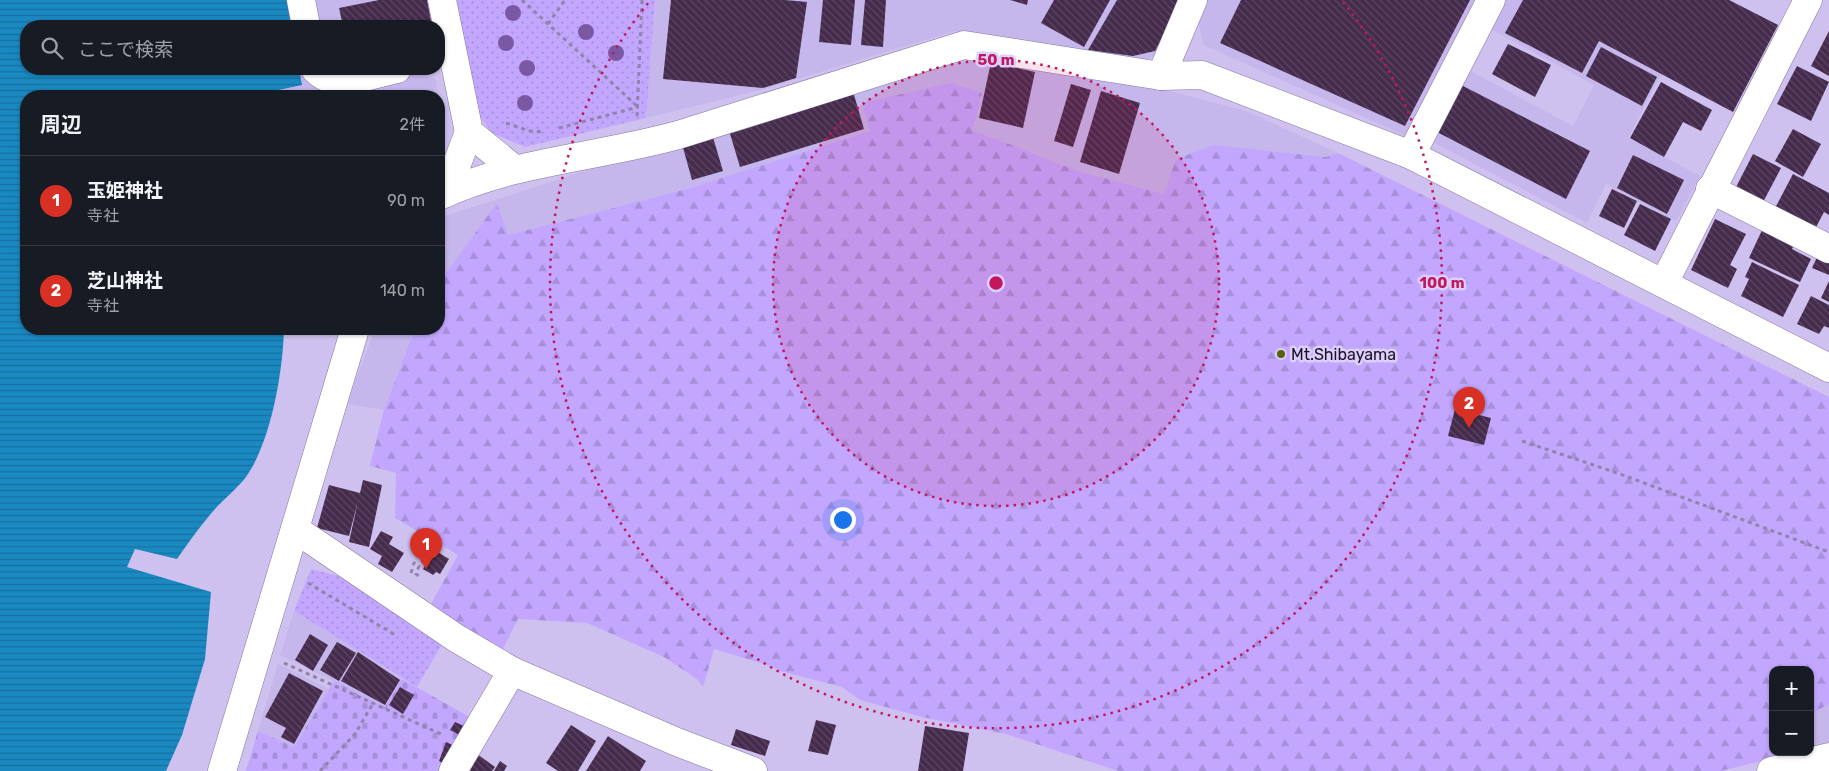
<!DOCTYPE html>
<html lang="ja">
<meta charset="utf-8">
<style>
:root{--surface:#171b24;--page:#242831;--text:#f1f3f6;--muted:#9ea1a6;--line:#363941;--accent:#d93025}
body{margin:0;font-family:Rubik,"Noto Sans JP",sans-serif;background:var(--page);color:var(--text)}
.controls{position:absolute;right:15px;bottom:15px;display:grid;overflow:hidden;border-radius:10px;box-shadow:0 1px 4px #0004}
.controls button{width:45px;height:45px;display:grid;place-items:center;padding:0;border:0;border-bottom:1px solid var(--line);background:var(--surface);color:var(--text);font:25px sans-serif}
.you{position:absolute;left:842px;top:519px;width:18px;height:18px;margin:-12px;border:4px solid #fff;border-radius:50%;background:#1a73e8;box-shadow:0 0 0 8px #1a73e833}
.badge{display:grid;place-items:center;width:32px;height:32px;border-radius:50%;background:var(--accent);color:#fff;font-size:16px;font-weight:700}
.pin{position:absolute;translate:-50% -41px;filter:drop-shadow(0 1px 2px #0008)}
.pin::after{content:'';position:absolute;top:26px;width:18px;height:15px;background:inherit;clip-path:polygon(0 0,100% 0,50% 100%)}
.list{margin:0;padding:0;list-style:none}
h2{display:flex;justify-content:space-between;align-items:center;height:65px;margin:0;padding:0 20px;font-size:21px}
h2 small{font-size:16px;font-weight:400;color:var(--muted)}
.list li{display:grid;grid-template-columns:32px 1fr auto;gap:15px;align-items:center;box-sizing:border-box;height:90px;padding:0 20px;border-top:1px solid var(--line)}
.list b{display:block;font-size:19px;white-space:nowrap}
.list p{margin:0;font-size:16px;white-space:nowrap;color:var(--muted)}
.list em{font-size:16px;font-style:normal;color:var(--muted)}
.icon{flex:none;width:28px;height:28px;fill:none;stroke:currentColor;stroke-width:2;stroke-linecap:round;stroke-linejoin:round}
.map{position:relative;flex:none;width:1829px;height:771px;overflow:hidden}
.search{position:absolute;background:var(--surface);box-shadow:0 1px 4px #0004;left:20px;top:20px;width:425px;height:55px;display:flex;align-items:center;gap:12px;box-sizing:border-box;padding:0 18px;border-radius:20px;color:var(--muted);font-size:19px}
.panel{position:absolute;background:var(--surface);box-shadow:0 1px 4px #0004;left:20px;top:90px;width:425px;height:245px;border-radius:20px}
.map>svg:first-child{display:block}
</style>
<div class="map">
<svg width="1829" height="771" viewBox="0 0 1829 771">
<defs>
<pattern id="forest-firs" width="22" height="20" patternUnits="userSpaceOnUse" patternTransform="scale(1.25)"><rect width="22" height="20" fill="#c3a7ff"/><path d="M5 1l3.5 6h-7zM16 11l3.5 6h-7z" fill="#a78fda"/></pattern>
<pattern id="cemetery-stones" width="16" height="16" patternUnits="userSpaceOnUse" patternTransform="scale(1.25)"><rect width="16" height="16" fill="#c3a7ff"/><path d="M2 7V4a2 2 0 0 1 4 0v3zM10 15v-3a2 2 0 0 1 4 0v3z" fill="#a78fda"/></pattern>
<pattern id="park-dots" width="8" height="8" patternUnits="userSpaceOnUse" patternTransform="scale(1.25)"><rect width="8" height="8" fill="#c3a7ff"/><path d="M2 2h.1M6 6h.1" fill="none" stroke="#a78fda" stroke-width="1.8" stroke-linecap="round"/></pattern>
<pattern id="water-rules" width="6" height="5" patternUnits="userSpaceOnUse" patternTransform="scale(1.25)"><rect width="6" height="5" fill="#1a89c2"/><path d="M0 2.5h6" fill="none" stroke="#166f9d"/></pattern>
<pattern id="building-back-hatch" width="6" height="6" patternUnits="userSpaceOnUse" patternTransform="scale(1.25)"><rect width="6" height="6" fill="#452b4c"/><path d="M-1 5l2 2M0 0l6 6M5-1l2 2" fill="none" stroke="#5c4763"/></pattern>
</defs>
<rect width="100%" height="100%" fill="#cfc1ef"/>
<!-- built -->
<g fill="#c5b6eb">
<path d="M289,0H427L432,26H293Z"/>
<path d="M655,0H1187L1159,55L1133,63L955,31L761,90L646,118Z"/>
<path d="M1207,0H1478L1406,136L1204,45L1198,21Z"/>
<path d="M1498,0H1729L1778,25L1733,112L1661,74L1628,138L1700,176L1676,221L1606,184L1587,223L1427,139L1463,67L1573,126L1594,85L1485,26Z"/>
<path d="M961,55L1158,88L1246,111L1338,153L1326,157L1214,145L1165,194L1078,171L973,130L862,103L871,131L687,189L508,235L497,204L439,283V218L680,140Z"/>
<path d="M299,69H361L346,88L419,73L436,79L437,96H250L302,85Z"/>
<path d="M375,329H415L384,410L347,404Z"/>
<path d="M294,611L402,679L385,707L280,655Z"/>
<path d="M278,664L329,689L294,747L258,731Z"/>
<path d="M1829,704V745L1810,749V715Z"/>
</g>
<!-- forest -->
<path fill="url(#forest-firs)" d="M951,83L982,93L973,130L1078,171L1164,194L1176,159L1214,145L1326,157L1338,153L1829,397V704L1810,715V670H1773V752H1783L1782,756L1721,771H1118L1006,734L922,717L860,700L842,687L780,671L767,665L714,649L703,687L697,679L664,657L587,623L518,619L502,651L429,608L458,555L395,518L396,473L370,466L384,410L415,329H439V283L497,203L508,235L687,189L870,131L862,103Z"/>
<!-- cemetery -->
<path fill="url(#cemetery-stones)" d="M402,679L477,721L447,771H246L258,731L294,747L334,681L385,707Z"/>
<!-- park -->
<g fill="url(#park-dots)">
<path d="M456,0H655L646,118L525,147L492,133L476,111Z"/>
<path d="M311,569L346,578L444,641L417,687L294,611Z"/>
</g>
<!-- water -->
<path fill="url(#water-rules)" d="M0,0H289L293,26H26V69H299L302,85L250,96H26V329H284C283,371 271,442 246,477C235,491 220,502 209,516C197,530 187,545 177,559L135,549L127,567L211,592L205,659L182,735L166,771H0Z"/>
<!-- building -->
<g fill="url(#building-back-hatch)">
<path d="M379,0H427L432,26H343L339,8Z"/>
<path d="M671,0H785L807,2L796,78L763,88L663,79Z"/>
<path d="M823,0H855L851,45L819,42Z"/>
<path d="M865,0H886L883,47L861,45Z"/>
<path d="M1010,0H1028L1027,5Z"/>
<path d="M1054,0H1110L1084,47L1041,23Z"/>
<path d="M1117,0H1182L1155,51L1133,56L1088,50Z"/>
<path d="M1241,0H1470L1405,126L1220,43Z"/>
<path d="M1523,0H1729L1778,25L1733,112L1599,41L1582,73L1505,33Z"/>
<path d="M1829,31V76L1811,66Z"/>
<path d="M1508,44L1551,65L1535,97L1492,74Z"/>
<path d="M1601,47L1657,77L1642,106L1586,76Z"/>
<path d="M991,62L1035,72L1023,128L979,118Z"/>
<path d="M1797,66L1829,82L1811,121L1777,104Z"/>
<path d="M1661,82L1712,110L1701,131L1683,122L1664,157L1630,138Z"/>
<path d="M1071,84L1091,90L1073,147L1054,141Z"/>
<path d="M1461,85L1590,151L1566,199L1437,132Z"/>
<path d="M852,88L864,129L740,167L728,127Z"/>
<path d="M1101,91L1140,103L1119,174L1080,162Z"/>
<path d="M1793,129L1821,144L1803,177L1775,161Z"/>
<path d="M712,134L723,171L692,180L682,144Z"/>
<path d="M1753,154L1781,168L1761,206L1734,191Z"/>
<path d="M1633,155L1684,180L1667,214L1617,188Z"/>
<path d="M1793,174L1829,193V215L1824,212L1814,231L1774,210Z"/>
<path d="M1612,189L1637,201L1624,228L1599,216Z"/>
<path d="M1640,204L1671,219L1655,251L1624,235Z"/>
<path d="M1715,219L1746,234L1730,265L1737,269L1728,288L1691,270Z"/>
<path d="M1763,228L1795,243L1792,249L1811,259L1800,282L1749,258Z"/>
<path d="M1818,255L1829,260V275L1812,268Z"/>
<path d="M1752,262L1799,285L1783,317L1741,296L1749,279L1745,277Z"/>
<path d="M1829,281V302L1821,298Z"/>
<path d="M1811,296L1829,305V328L1824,326L1819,334L1797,324Z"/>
<path d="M1455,409L1491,418L1484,445L1448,436Z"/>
<path d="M363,480L382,485L369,547L349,542L358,501L349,536L317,528L329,485L360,493Z"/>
<path d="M381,531L393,537L389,544L404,553L392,572L378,564L382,556L370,549Z"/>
<path d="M430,547L449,559L440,574L436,572L433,575L423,569L426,564L421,562Z"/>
<path d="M310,634L328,645L313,671L295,660Z"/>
<path d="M337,642L356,653L339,681L320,670Z"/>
<path d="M358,652L400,680L385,705L341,681Z"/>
<path d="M289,673L323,691L294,744L281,737L286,728L265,717Z"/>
<path d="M400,687L414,695L403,714L389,705Z"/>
<path d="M816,720L836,725L828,755L808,751Z"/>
<path d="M455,722L466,727L461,736L450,730Z"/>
<path d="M571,725L596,741L578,771H558L546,763Z"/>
<path d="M925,726L969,733L963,771H918Z"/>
<path d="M736,729L770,741L765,756L731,745Z"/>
<path d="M608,736L646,761L640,771H586Z"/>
<path d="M446,742L457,747L447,766L439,761Z"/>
<path d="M473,751L495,767L492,771H459Z"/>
<path d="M500,761L507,766L504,771H494Z"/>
</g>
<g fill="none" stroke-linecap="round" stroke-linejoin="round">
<!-- minor casing -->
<g stroke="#8578a2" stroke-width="29">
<g id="minor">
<path d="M301,0L306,26"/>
<path d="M442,0L469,132L514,169"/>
<path d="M315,69C335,91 372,74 397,69"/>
<path d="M1161,76L1193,0"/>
<path d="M1411,155L1491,0"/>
<path d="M1710,189L1829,249"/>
<path d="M446,193L469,132"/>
<path d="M439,196C514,161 599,157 678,135L964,45L1161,76L1202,75L1411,155L1829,368"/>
<path d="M1664,283L1808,0"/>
<path d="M295,529L456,638L512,671L677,742L753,771"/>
<path d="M222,771L355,329"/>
<path d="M453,771L512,671"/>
<path d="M1771,771L1829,757"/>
</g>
</g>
<!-- path -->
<g stroke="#9085a9" stroke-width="3" stroke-dasharray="4 4" stroke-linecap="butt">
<path d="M522,0L637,106"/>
<path d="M548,24L565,0"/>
<path d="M637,116L642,0"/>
<path d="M506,123L530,131L543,132"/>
<path d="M559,128L638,107"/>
<path d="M1522,441L1620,474L1829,552"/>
<path d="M411,573L414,563L419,566L416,574L419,576"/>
<path d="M308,583L397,636"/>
<path d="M284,663L443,735"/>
<path d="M320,771L355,734L372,705"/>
</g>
<!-- minor -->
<use href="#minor" stroke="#fff" stroke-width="28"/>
</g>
<!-- trees -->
<g fill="#7b58a4">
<circle cx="513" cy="13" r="8"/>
<circle cx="586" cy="32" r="8"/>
<circle cx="506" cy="43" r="8"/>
<circle cx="616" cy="53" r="8"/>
<circle cx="527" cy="68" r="8"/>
<circle cx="525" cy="103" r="8"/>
</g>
<!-- distance rings -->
<circle cx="996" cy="283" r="223" fill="#c2185b" fill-opacity=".12"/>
<g fill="none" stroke="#c2185b" stroke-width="2.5" stroke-dasharray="2.5 5">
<circle cx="996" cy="283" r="223"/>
<path d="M1343 2A446 446 0 1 1 649 2"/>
</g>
<!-- markers -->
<circle fill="#576406" stroke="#dccefd" stroke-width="2" cx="1281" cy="354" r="5"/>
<g text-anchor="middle" stroke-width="5" stroke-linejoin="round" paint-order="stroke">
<!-- poi labels -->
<g font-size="16" fill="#181323" stroke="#dccefd" text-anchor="start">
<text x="1291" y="360">Mt.Shibayama</text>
</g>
</g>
<circle cx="996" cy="283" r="8" fill="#c2185b" stroke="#dccefd" stroke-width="2.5"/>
<g font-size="15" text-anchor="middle" font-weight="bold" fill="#c2185b" stroke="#dccefd" stroke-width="5" stroke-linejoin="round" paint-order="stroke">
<text x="996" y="65">50 m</text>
<text x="1442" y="288">100 m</text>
</g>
</svg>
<div class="controls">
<button>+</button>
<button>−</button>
</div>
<div class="you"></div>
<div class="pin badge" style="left:426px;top:569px">1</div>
<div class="pin badge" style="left:1469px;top:428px">2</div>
<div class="search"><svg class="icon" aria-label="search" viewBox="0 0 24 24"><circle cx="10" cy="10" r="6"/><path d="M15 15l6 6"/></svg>ここで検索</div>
<section class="panel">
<h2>周辺<small>2件</small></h2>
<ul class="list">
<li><span class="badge">1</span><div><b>玉姫神社</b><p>寺社</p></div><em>90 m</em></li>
<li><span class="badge">2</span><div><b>芝山神社</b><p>寺社</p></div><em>140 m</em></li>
</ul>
</section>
</div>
